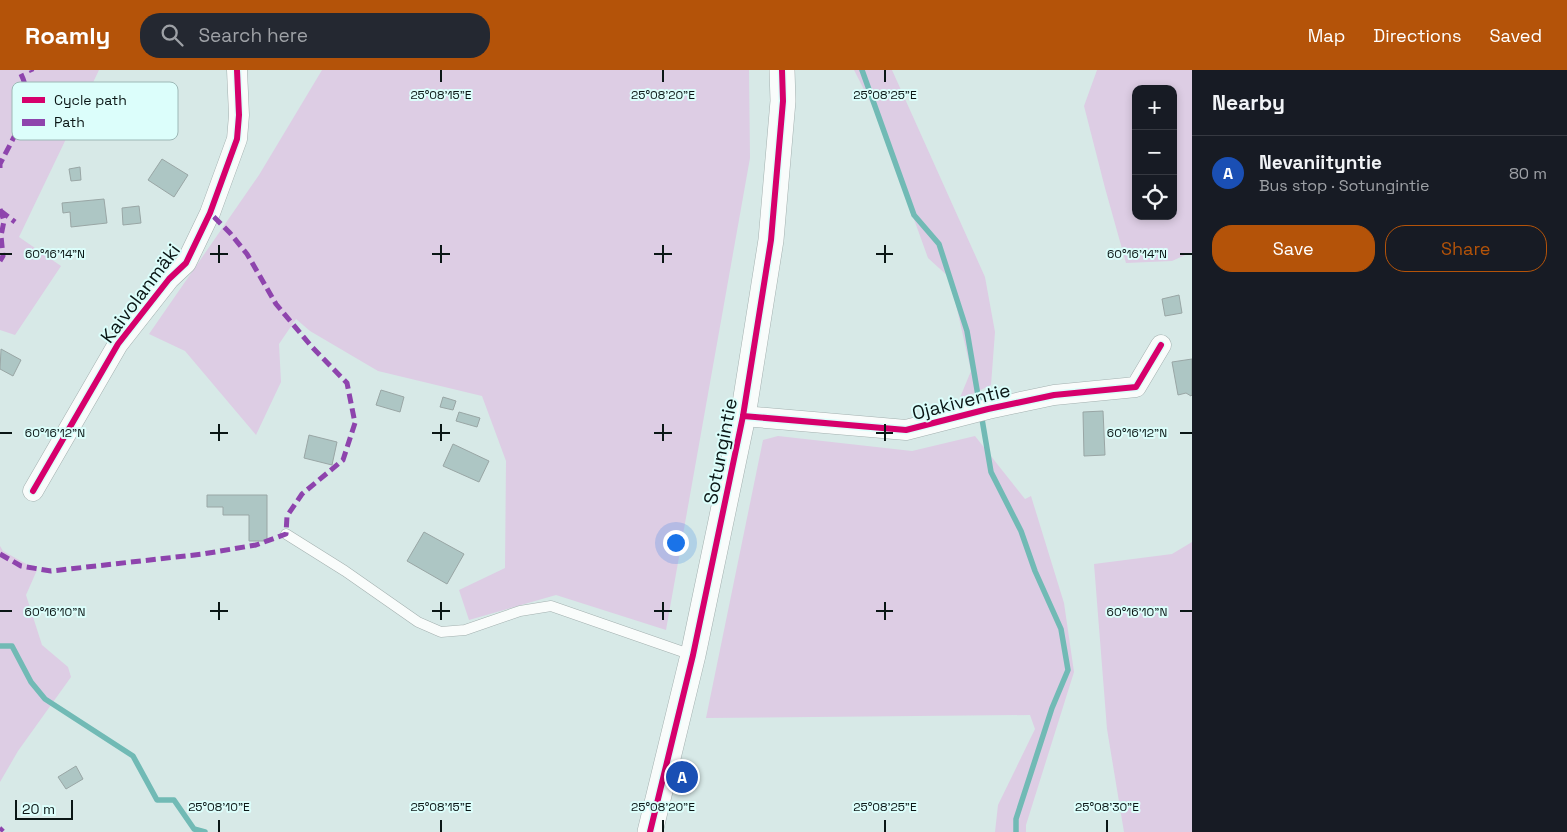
<!DOCTYPE html>
<meta charset="utf-8">
<style>
:root{--surface:#171b24;--page:#242831;--text:#f1f3f6;--muted:#9ea1a6;--line:#363941;--accent:#b45309}
body{margin:0;font-family:"Space Grotesk",sans-serif;background:var(--page);color:var(--text)}
.controls{position:absolute;right:15px;top:15px;display:grid;overflow:hidden;border-radius:10px;box-shadow:0 2px 8px #0003}
.controls button{width:45px;height:45px;display:grid;place-items:center;padding:0;border:0;border-bottom:1px solid var(--line);background:var(--surface);color:var(--text);font:25px sans-serif}
.scale{position:absolute;left:15px;bottom:12px;width:58px;box-sizing:border-box;padding-left:5px;border:2px solid #0a1615;border-top:0;font-size:14px;line-height:18px;white-space:nowrap;color:#0a1615;-webkit-text-stroke:4px #dcfefb;paint-order:stroke}
.you{position:absolute;left:675px;top:472px;width:18px;height:18px;margin:-12px;border:4px solid #fff;border-radius:50%;background:#1a73e8;box-shadow:0 0 0 8px #1a73e833}
.badge{display:grid;place-items:center;width:32px;height:32px;border-radius:50%;background:var(--accent);color:#fff;font-size:16px;font-weight:700}
.pin{position:absolute;translate:-50% -50%;border:2px solid #fff;box-shadow:0 1px 5px #0006}
.list{margin:0;padding:0;list-style:none}
h2{display:flex;justify-content:space-between;align-items:center;height:65px;margin:0;padding:0 20px;font-size:21px}
h2 small{font-size:16px;font-weight:400;color:var(--muted)}
.list li{display:grid;grid-template-columns:32px 1fr auto;gap:15px;align-items:center;box-sizing:border-box;height:75px;padding:0 20px;border-top:1px solid var(--line)}
.list b{display:block;font-size:19px;white-space:nowrap}
.list p{margin:0;font-size:16px;white-space:nowrap;color:var(--muted)}
.list em{font-size:16px;font-style:normal;color:var(--muted)}
.actions{display:flex;gap:10px;padding:15px 20px}
.actions a{flex:1;padding:11px 0;border:1px solid var(--accent);border-radius:20px;text-align:center;font-size:18px;color:var(--accent)}
.actions .main{background:var(--accent);color:#fff}
.icon{flex:none;width:28px;height:28px;fill:none;stroke:currentColor;stroke-width:2;stroke-linecap:round;stroke-linejoin:round}
.map{position:relative;flex:none;width:1192px;height:762px;overflow:hidden}
header{display:flex;align-items:center;gap:30px;box-sizing:border-box;height:70px;padding:0 25px;background:var(--accent);color:#fff}
header strong{font-size:24px}
nav{display:flex;gap:28px;margin-inline-start:auto;font-size:18px}
.search{width:350px;height:45px;background:var(--page);display:flex;align-items:center;gap:12px;box-sizing:border-box;padding:0 18px;border-radius:20px;color:var(--muted);font-size:19px}
main{display:flex}
aside{flex:1;background:var(--surface)}
.map>svg:first-child{display:block}
</style>
<header>
<strong>Roamly</strong>
<div class="search"><svg class="icon" aria-label="search" viewBox="0 0 24 24"><circle cx="10" cy="10" r="6"/><path d="M15 15l6 6"/></svg>Search here</div>
<nav><a>Map</a><a>Directions</a><a>Saved</a></nav>
</header>
<main>
<div class="map">
<svg width="1192" height="762" viewBox="0 0 1192 762">
<rect width="100%" height="100%" fill="#d7e9e7"/>
<!-- green -->
<g fill="#ddcde4" fill-rule="evenodd">
<path d="M0,0H99L19,167L61,196L15,265L0,260Z"/>
<path d="M322,0H749L750,88L666,560L556,525L469,550L459,520L505,498L506,391L482,326L378,301L310,261L296,249L279,274L281,312L256,365L185,281L149,264L259,105Z"/>
<path d="M854,0H892L985,207L995,262L991,315L959,330L971,301L950,208L928,188L875,41Z"/>
<path d="M1097,0H1192V182L1172,191L1126,193L1105,118L1084,36ZM1136,19H1173V146H1136Z"/>
<path d="M778,366L912,381L975,366L1025,429L1031,426L1064,533L1074,602L1026,755V762H995L998,735L1035,659L1030,645L706,648L763,370Z"/>
<path d="M1192,472V762H1124L1107,659L1094,494L1172,484Z"/>
<path d="M0,476L3,481L37,500L26,525L42,575L68,597L71,607L18,681L0,712Z"/>
</g>
<g fill="none" stroke-linecap="round" stroke-linejoin="round">
<!-- stream -->
<g stroke="#71bab5" stroke-width="5.5">
<path d="M862,0L914,145L939,174L967,261L991,402L1021,461L1035,501L1061,559L1068,600L1052,638L1016,749V762"/>
<path d="M0,576H12L31,612L45,629L133,686L157,730H174L194,759L205,762"/>
</g>
</g>
<!-- building -->
<g fill="#adc6c4" stroke="#99a6a5">
<path d="M162,89L188,105L174,127L148,110Z"/>
<path d="M80,97L81,110L71,111L69,99Z"/>
<path d="M104,129L107,153L71,157L70,142L63,143L62,133Z"/>
<path d="M139,136L141,153L123,155L122,138Z"/>
<path d="M1179,225L1182,243L1165,246L1162,229Z"/>
<path d="M1,279L21,290L13,306L0,299Z"/>
<path d="M1192,289V325L1191,326L1186,323L1178,325L1172,292Z"/>
<path d="M381,320L404,327L400,342L376,335Z"/>
<path d="M443,327L456,331L453,340L440,337Z"/>
<path d="M1103,341L1105,385L1084,386L1083,342Z"/>
<path d="M459,342L480,348L477,357L456,351Z"/>
<path d="M309,365L337,372L332,395L304,388Z"/>
<path d="M453,374L489,391L479,412L443,396Z"/>
<path d="M207,425H267V471H249V445H223V437H207Z"/>
<path d="M424,462L464,484L447,514L407,491Z"/>
<path d="M76,696L83,709L66,719L58,707Z"/>
</g>
<g fill="none" stroke-linecap="round" stroke-linejoin="round">
<!-- service casing -->
<g stroke="#a3b0af" stroke-width="11">
<path id="service" d="M286,464L345,501L418,552L441,562L465,560L520,541L551,536L692,585"/>
</g>
<!-- minor casing -->
<g stroke="#a3b0af" stroke-width="21">
<g id="minor">
<path d="M743,346L906,360L988,339L1054,325L1136,317L1161,275"/>
<path d="M33,421L118,274L169,209L186,193L210,143L237,69L239,45L237,0"/>
</g>
</g>
<!-- tertiary casing -->
<g stroke="#a3b0af" stroke-width="26">
<path id="tertiary" d="M650,762L693,585L743,346L771,170L783,31L782,0"/>
</g>
<!-- service -->
<use href="#service" stroke="#f9fcfb" stroke-width="10"/>
<!-- minor -->
<use href="#minor" stroke="#f9fcfb" stroke-width="20"/>
<!-- tertiary -->
<use href="#tertiary" stroke="#f9fcfb" stroke-width="25"/>
<!-- quiet -->
<g stroke="#8e44ad" stroke-width="5" stroke-dasharray="10 5" stroke-linecap="butt">
<path d="M31,0L32,2"/>
<path d="M0,98V94C12,70 30,43 25,15C24,10 21,4 19,0"/>
<path d="M0,139L4,151L1,166L3,186L0,191"/>
<path d="M1,144L2,142L15,152"/>
<path d="M0,484L21,496L51,501L203,484L256,475L286,464L287,446L302,424L343,390L355,353L347,313L312,277L276,234L247,184L230,163L210,143"/>
<path d="M0,761L3,758"/>
</g>
<!-- cycleway casing -->
<g stroke="#dcfefb" stroke-width="9">
<g id="cycleway">
<path d="M743,346L906,360L988,339L1054,325L1136,317L1161,275"/>
<path d="M33,421L118,274L169,209L186,193L210,143L237,69L239,45L237,0"/>
<path d="M650,762L693,585L743,346L771,170L783,31L782,0"/>
</g>
</g>
<!-- cycleway -->
<use href="#cycleway" stroke="#d6006c" stroke-width="6"/>
</g>
<!-- ticks -->
<path fill="none" stroke="#0a1615" stroke-width="2" d="M441,0V12M663,0V12M885,0V12M219,175V193M441,175V193M663,175V193M885,175V193M0,184H12M210,184H228M432,184H450M654,184H672M876,184H893M1180,184H1192M219,354V371M441,354V371M663,354V371M885,354V371M0,363H12M210,363H228M432,363H450M654,363H672M876,363H893M1180,363H1192M219,532V550M441,532V550M663,532V550M885,532V550M0,541H12M210,541H228M432,541H450M654,541H672M876,541H893M1180,541H1192M219,750V762M441,750V762M663,750V762M885,750V762M1107,750V762"/>
<g text-anchor="middle" stroke-width="4" stroke-linejoin="round" paint-order="stroke">
<!-- street labels -->
<g font-size="19" fill="#0a1615" stroke="#dcfefb">
<text transform="translate(140 223) rotate(-53)" y="7">Kaivolanmäki</text>
<text transform="translate(961 331) rotate(-14)" y="7">Ojakiventie</text>
<text transform="translate(720 381) rotate(-79)" y="7">Sotungintie</text>
</g>
</g>
<!-- legend -->
<rect x="12" y="12" width="166" height="58" rx="8" fill="#dcfefb" stroke="#9db8b6" stroke-width="1"/>
<rect x="22" y="27" width="23" height="6" fill="#d6006c"/>
<rect x="22" y="49" width="23" height="7" fill="#8e44ad"/>
<g font-size="14" fill="#0a1615">
<text x="54" y="35">Cycle path</text>
<text x="54" y="57">Path</text>
</g>
<g font-size="12" text-anchor="middle" fill="#0a1615" stroke="#dcfefb" stroke-width="4" stroke-linejoin="round" paint-order="stroke">
<text x="441" y="29">25°08'15"E</text>
<text x="663" y="29">25°08'20"E</text>
<text x="885" y="29">25°08'25"E</text>
<text x="55" y="188">60°16'14"N</text>
<text x="1137" y="188">60°16'14"N</text>
<text x="55" y="367">60°16'12"N</text>
<text x="1137" y="367">60°16'12"N</text>
<text x="55" y="546">60°16'10"N</text>
<text x="1137" y="546">60°16'10"N</text>
<text x="219" y="741">25°08'10"E</text>
<text x="441" y="741">25°08'15"E</text>
<text x="663" y="741">25°08'20"E</text>
<text x="885" y="741">25°08'25"E</text>
<text x="1107" y="741">25°08'30"E</text>
</g>
</svg>
<div class="controls">
<button>+</button>
<button>−</button>
<button><svg class="icon" aria-label="locate" viewBox="0 0 24 24"><circle cx="12" cy="12" r="6"/><path d="M12 2v4M12 18v4M2 12h4M18 12h4"/></svg></button>
</div>
<div class="scale">20 m</div>
<div class="you"></div>
<div class="pin badge" style="left:682px;top:707px;background:#1a4fb4">A</div>
</div>
<aside>
<h2>Nearby<small></small></h2>
<ul class="list">
<li><span class="badge" style="background:#1a4fb4">A</span><div><b>Nevaniityntie</b><p>Bus stop · Sotungintie</p></div><em>80 m</em></li>
</ul>
<div class="actions"><a class="main">Save</a><a>Share</a></div>
</aside>
</main>
